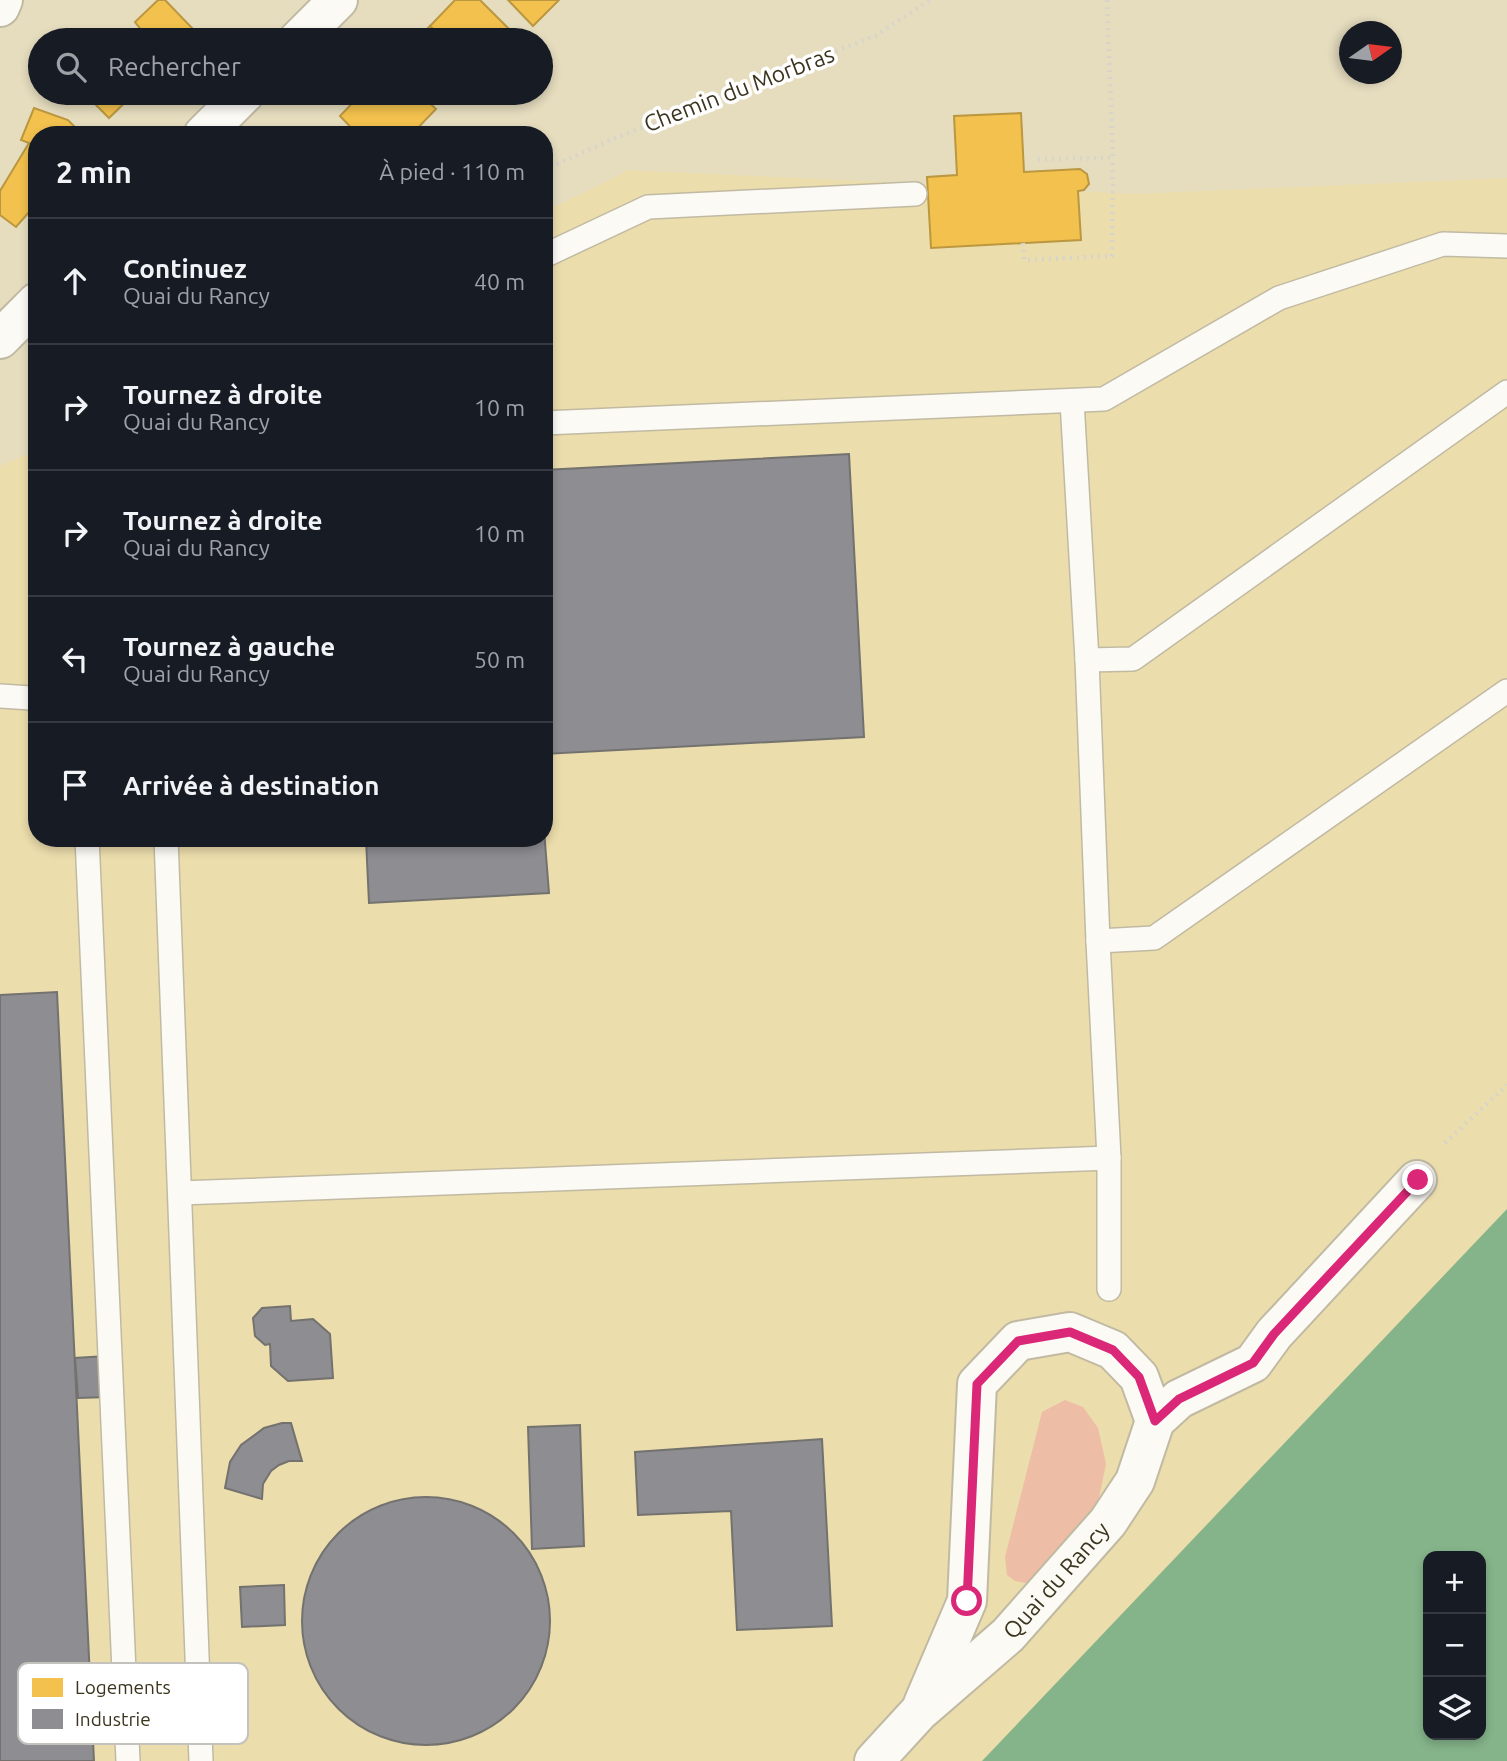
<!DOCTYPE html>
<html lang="fr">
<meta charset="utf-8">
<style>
:root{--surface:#171b24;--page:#242831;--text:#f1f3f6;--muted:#9ea1a6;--line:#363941}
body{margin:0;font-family:Ubuntu,sans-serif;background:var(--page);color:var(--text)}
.controls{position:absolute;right:21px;bottom:21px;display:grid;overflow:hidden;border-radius:14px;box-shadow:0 4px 10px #0003}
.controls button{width:63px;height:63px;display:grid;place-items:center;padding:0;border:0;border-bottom:2px solid var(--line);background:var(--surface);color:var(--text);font:35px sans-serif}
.compass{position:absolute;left:1339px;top:21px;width:63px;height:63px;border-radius:50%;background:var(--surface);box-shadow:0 4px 10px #0003;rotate:76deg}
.stop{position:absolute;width:21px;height:21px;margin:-16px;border:5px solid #db2777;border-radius:50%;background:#fff}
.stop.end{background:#db2777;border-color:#fff;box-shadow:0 2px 7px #0008}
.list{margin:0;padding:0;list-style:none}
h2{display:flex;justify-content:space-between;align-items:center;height:91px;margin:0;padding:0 28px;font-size:30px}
h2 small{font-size:23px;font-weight:400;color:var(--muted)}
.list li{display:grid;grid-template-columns:46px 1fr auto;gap:21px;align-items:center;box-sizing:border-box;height:126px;padding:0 28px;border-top:2px solid var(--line)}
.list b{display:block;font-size:26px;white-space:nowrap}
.list p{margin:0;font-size:23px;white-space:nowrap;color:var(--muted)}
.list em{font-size:23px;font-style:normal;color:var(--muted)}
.icon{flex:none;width:38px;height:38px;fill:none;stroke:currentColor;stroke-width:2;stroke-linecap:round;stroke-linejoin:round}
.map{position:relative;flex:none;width:1507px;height:1761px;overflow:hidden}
.search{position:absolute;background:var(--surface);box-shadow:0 4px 10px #0003;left:28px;top:28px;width:525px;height:77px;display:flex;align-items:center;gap:18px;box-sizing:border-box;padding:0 24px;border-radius:38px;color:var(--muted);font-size:26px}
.panel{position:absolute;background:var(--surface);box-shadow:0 4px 10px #0003;left:28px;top:126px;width:525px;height:721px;border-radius:28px}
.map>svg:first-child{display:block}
</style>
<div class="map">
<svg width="1507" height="1761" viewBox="0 0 1507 1761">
<rect width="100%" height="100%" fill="#e6ddbf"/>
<!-- built -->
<path fill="#ecddac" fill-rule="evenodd" d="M629,170L1134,194L1507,178V1761H0V466L37,450V838H544V212ZM1428,1556H1481V1735H1428Z"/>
<!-- green -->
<path fill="#edbda5" d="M1065,1400L1083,1407L1098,1428L1106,1464L1098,1502L1035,1577L1026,1583L1015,1581L1007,1575L1005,1557L1042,1412Z"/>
<!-- water -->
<path fill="#85b48a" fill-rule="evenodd" d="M1507,1209V1761H982ZM1428,1556H1481V1735H1428Z"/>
<!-- homes -->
<g fill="#f2c14e" stroke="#bb9740" stroke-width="2">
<path d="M158,0H165L193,29L183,40H133L142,31L135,22Z"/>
<path d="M455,0H480L520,40H443L430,26Z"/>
<path d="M508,0H559L533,26Z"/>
<path d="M430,26L443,40H416Z"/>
<path d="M82,30L92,40H71Z"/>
<path d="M84,93H135L109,118Z"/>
<path d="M362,93H419L436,109L411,135H358L340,116Z"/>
<path d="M34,108L68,120L83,135H37V203L16,227L0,215V191L29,143L21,140Z"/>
<path d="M1021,113L1024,172L1080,169L1087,174L1089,184L1084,190L1078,191L1081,240L931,248L927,177L957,175L954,116Z"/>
</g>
<!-- industry -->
<g fill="#8d8d92" stroke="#74726f" stroke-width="2">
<path d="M849,454L864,737L544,754V470Z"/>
<path d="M544,830L549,893L369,903L366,839L544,838Z"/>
<path d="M57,992L94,1761H0V995Z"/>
<path d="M290,1306L291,1321L313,1319L330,1334L333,1378L288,1381L271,1366L270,1344L265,1345L255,1336L253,1318L262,1308Z"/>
<path d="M106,1356L108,1397L78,1398L75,1358Z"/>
<path d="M282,1423H291L302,1461H289L279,1465L271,1471L263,1484L262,1499L225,1488L230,1462L241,1445L264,1428Z"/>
<path d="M580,1425L584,1546L532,1549L528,1427Z"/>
<path d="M822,1439L832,1626L737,1630L731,1511L638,1515L635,1452Z"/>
<circle cx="426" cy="1621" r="124"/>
<path d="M284,1585L285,1625L242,1627L240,1587Z"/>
</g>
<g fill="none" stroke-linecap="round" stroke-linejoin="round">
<!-- lane casing -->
<g stroke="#c1baa3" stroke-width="26">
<g id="lane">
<path d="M544,256L648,207L915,194"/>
<path d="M1507,392L1133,659L1087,660L1098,941L1154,938L1507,691"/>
<path d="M1072,401L1087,660"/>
<path d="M544,423L1104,399L1279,298L1443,244L1507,246"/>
<path d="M0,696L31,698L37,702"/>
<path d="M87,838L128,1761"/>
<path d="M166,838L201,1761"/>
<path d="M180,1193L1109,1158L1098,941"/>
<path d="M1109,1289V1158"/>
</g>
</g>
<!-- street casing -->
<g stroke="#c1baa3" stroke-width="42">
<g id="street">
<path d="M0,7L3,0"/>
<path d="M298,40L338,0"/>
<path d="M203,135L245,93"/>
<path d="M0,339L37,302"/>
<path d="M923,1704L967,1601L977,1384L1018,1341L1070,1332L1113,1350L1139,1377L1155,1421"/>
<path id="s1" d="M874,1761L919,1712L1008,1635L1108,1522L1135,1481L1155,1421L1179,1399L1253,1363L1274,1334L1417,1180"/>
</g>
</g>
<!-- path -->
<g stroke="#d7d4ca" stroke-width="4.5" stroke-dasharray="2 5" stroke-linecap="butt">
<path d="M1038,159L1113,158L1107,0"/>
<path d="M544,170L610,140L875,36L930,0"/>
<path d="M1023,243L1024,260L1112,256L1113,158"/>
<path d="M1445,1143L1507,1085"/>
</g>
<!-- lane -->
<use href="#lane" stroke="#fbfaf5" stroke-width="23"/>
<!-- street -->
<use href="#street" stroke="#fbfaf5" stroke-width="38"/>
</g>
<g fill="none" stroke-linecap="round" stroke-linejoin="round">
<!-- route -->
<path stroke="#db2777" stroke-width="9" d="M967,1601L977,1384L1018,1341L1070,1332L1113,1350L1139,1377L1155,1421L1179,1399L1253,1363L1274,1334L1418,1180"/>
</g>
<g text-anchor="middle" stroke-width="7" stroke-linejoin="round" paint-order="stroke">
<!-- street labels -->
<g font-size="23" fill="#3b341e" stroke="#fff">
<text transform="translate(739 89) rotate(-21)" y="8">Chemin du Morbras</text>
<text dy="8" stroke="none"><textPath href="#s1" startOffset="257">Quai du Rancy</textPath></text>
</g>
</g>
<!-- legend -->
<rect x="18" y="1663" width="230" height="81" rx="10" fill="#fff" stroke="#c4c2bc" stroke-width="2"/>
<rect x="32" y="1678" width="31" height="19" fill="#f2c14e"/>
<rect x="32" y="1709" width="31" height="20" fill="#8d8d92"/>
<g font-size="19" fill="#3b341e">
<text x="75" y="1694">Logements</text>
<text x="75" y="1726">Industrie</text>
</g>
</svg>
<div class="controls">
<button>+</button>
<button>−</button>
<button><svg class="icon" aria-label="layers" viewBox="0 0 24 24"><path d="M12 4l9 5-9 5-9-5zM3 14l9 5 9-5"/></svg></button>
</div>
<svg class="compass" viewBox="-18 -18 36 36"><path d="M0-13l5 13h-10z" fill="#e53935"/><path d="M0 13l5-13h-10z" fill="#9ea1a6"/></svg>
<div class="stop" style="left:967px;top:1601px"></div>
<div class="stop end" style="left:1418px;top:1180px"></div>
<div class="search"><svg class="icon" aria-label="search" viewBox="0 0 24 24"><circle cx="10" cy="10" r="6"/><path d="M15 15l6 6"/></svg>Rechercher</div>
<section class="panel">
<h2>2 min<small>À pied · 110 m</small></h2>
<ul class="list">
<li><svg class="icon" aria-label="ahead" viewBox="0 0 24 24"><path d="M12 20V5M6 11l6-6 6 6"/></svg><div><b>Continuez</b><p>Quai du Rancy</p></div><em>40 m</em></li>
<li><svg class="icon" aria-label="right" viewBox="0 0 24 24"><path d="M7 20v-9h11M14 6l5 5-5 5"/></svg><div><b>Tournez à droite</b><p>Quai du Rancy</p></div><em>10 m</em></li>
<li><svg class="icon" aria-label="right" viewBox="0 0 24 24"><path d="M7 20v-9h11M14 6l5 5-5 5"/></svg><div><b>Tournez à droite</b><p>Quai du Rancy</p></div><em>10 m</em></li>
<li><svg class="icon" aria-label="left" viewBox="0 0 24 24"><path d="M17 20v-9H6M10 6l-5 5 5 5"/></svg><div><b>Tournez à gauche</b><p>Quai du Rancy</p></div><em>50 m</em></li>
<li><svg class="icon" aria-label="arrive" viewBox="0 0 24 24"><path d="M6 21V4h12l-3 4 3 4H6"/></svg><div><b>Arrivée à destination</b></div></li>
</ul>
</section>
</div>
